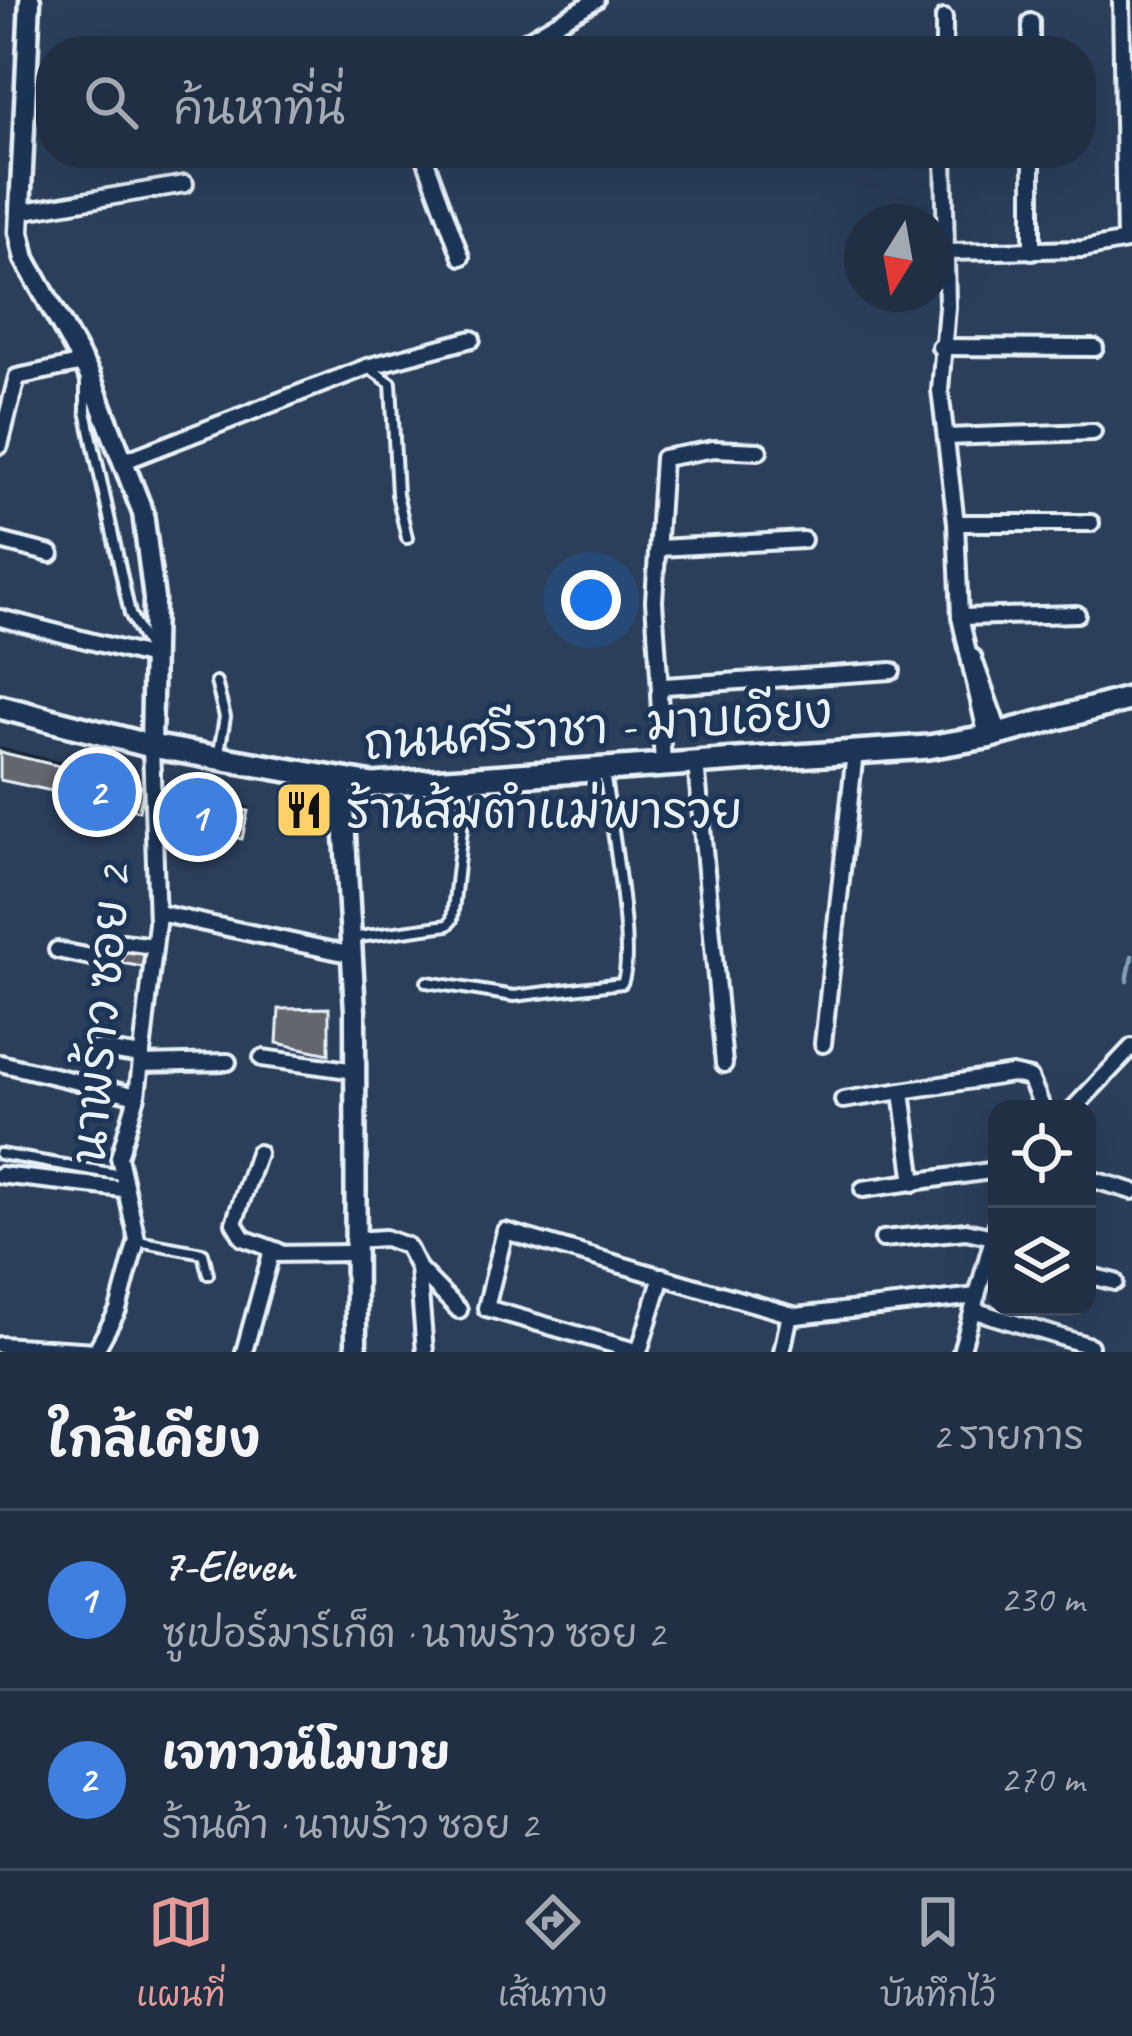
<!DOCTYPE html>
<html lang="th">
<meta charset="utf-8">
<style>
:root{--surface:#202f44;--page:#28374b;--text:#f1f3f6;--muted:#a2a9b2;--line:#3d4a5d;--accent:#e69b98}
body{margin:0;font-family:Caveat,"Playpen Sans Thai",sans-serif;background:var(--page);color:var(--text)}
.controls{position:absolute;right:36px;bottom:36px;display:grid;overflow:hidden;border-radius:24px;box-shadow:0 12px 48px #0002}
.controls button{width:108px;height:108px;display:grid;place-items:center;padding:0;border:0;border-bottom:3px solid var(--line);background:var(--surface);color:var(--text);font:60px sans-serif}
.compass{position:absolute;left:844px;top:204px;width:108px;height:108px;border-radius:50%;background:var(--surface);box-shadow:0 12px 48px #0002;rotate:191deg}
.you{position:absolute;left:591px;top:600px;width:42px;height:42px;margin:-30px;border:9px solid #fff;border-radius:50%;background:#1a73e8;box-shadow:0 0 0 18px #1a73e833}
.badge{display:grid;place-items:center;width:78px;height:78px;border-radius:50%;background:var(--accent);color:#fff;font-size:39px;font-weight:700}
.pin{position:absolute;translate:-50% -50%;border:6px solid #fff;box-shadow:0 3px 12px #0006}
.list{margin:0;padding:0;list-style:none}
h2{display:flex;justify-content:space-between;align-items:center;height:156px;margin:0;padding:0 48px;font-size:51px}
h2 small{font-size:39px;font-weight:400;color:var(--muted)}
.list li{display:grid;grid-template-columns:78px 1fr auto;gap:36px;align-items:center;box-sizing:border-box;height:180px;padding:0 48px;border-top:3px solid var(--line)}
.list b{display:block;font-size:45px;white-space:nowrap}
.list p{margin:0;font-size:39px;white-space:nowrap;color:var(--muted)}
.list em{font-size:39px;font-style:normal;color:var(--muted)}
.icon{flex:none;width:66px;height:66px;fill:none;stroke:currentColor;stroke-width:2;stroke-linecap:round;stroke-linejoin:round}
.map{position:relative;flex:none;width:1132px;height:1352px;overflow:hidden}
.search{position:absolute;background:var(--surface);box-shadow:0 12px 48px #0002;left:36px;right:36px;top:36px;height:132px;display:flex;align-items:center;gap:30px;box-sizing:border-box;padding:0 42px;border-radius:48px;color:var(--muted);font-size:45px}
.sheet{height:516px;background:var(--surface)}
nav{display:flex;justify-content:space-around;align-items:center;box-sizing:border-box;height:168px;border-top:3px solid var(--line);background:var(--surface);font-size:33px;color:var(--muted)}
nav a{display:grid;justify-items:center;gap:6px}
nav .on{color:var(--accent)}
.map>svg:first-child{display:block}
</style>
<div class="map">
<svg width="1132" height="1352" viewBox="0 0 1132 1352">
<rect width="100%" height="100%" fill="#2b3f5b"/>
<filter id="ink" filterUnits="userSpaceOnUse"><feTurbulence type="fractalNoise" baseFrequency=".00833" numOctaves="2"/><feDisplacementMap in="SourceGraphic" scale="24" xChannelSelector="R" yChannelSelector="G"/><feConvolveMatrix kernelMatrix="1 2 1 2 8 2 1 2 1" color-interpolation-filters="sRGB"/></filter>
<g filter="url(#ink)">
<!-- shadow -->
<g fill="#0007">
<path d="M0,747L75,765L70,786L65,791L0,777Z"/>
<path d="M101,772L147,782L142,803L138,808L96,777Z"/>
<path d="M222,801L251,807L241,836L218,805Z"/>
<path d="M285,1007H330L331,1048L282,1010Z"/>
</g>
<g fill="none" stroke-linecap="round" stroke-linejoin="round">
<!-- stream -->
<path stroke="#83a1b3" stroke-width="4.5" d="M1127,981L1132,956"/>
</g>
<!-- building -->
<g fill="#63666d" stroke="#e8f1f8" stroke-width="3">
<path d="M0,752L72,769L66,794L0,780Z"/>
<path d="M93,775L144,787L139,811L88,800Z"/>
<path d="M169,787L184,790L177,824L162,821Z"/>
<path d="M189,794L210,798L202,831L188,826Z"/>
<path d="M215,804L248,811L242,839L209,832Z"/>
<path d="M125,944L146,948L142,967L122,963Z"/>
<path d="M329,1008V1054L277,1043L279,1009Z"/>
</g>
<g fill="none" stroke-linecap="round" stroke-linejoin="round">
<!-- service casing -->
<g stroke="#e8f1f8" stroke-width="16">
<g id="service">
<path d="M368,367L391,383L397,494L407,538"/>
<path d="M86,382V411L130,614L149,650"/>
<path d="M216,682L225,717L219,752"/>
<path d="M351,938L448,925L452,920L467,783"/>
<path d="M427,982L514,996L622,983C636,954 609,811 604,771"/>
<path d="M0,1154L121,1175"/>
<path d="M138,1241L203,1253L208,1274"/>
</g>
</g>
<!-- minor casing -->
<g stroke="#e8f1f8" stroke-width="22">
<g id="minor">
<path d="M1121,0L1125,241"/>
<path d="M944,18V51"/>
<path d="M1031,22V51"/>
<path d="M508,51L596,0"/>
<path d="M423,153L461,257"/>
<path d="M944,153L947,307L940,390L956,523L960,617L987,737"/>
<path d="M1032,153V251"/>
<path d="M19,212L185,184"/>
<path d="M947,252L1083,249L1132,240"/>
<path d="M940,347L1095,348"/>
<path d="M946,437L1093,432"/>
<path d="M0,445L17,377L83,363"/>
<path d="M127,460L367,367L472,339"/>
<path d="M956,523H1091"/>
<path d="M0,541L51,554"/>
<path d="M659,548L803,540"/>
<path d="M960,617L1077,614"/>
<path d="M0,618L152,657"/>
<path d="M973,657L1000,734"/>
<path d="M660,690L654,601L663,458L714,449L759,451"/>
<path d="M696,763L724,1064"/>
<path d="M663,765L659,694L665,686L892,671"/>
<path d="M158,913L353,955"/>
<path d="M57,950L105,960L123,942L154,946"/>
<path d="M823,1044L855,752"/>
<path d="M96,1049L142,1056"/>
<path d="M262,1058L356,1071"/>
<path d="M0,1063L137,1096"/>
<path d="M141,1064L228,1062"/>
<path d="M902,1092L914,1183"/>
<path d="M843,1100L1012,1074L1030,1078L1043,1109"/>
<path d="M1073,1109L1132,1047"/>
<path d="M258,1153L234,1223L243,1238L278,1251"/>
<path d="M0,1175L123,1189"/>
<path d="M1087,1178L1132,1191"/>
<path d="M863,1189L997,1170"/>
<path d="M883,1239L966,1231L993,1237"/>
<path d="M353,1240L385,1238L407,1246L418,1268L459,1310"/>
<path d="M418,1268L425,1352"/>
<path d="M1087,1275L1115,1282"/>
<path d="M973,1310L1090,1346"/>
<path d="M0,1345L96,1351"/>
<path d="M95,1352L118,1310L137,1240L119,1157L137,1096L157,923L151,746"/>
<path d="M244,1352L271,1254L353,1253"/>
<path d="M639,1352L486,1308L505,1231L796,1316L977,1296"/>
<path d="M639,1352L662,1276"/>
<path d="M782,1352L790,1314"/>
<path d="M961,1352L997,1224"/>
</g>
</g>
<!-- tertiary casing -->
<g stroke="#e8f1f8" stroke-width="27">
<g id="tertiary">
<path d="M30,0L19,232L25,259L89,374L143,513L154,599L151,746"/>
<path d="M342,783L355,1011L356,1352"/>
</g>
</g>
<!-- secondary casing -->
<g stroke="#e8f1f8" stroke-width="30">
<path id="secondary" d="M0,707L151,746L373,785L928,747L987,737L1132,698"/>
</g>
<!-- service -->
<use href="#service" stroke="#1d3557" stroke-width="8"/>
<!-- minor -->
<use href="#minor" stroke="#1d3557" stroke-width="14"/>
<!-- tertiary -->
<use href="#tertiary" stroke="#1d3557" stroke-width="18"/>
<!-- secondary -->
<use href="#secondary" stroke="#1d3557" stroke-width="21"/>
</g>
</g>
<!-- icons -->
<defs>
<g id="restaurant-square" transform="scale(3)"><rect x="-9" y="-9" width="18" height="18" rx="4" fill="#ffd166" stroke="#1d3557"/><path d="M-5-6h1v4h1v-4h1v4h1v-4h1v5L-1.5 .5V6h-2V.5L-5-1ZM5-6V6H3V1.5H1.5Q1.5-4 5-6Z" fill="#111"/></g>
</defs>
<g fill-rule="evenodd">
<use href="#restaurant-square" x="304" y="810"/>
</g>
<g text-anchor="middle" stroke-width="10" stroke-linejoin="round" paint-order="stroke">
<!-- street labels -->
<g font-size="48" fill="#e8f1f8" stroke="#1d3557">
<text transform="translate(598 726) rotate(-4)" y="17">ถนนศรีราชา - มาบเอียง</text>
<text transform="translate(100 1015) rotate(-85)" y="17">นาพร้าว ซอย 2</text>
</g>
<!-- poi labels -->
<g font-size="48" fill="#e8f1f8" stroke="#1d3557" text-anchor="start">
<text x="346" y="827">ร้านส้มตำแม่พารวย</text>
</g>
</g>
</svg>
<div class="controls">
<button><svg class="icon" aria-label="locate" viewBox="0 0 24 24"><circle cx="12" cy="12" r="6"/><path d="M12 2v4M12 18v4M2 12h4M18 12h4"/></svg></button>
<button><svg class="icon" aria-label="layers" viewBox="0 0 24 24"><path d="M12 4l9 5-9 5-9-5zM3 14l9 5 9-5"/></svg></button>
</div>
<svg class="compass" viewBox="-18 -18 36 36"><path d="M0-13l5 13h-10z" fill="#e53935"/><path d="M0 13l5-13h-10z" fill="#a2a9b2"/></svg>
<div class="you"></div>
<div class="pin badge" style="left:198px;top:817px;background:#3f7fe0">1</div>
<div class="pin badge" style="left:97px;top:792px;background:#3f7fe0">2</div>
<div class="search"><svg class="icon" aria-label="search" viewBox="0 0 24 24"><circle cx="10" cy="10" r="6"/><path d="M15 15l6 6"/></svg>ค้นหาที่นี่</div>
</div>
<section class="sheet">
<h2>ใกล้เคียง<small>2 รายการ</small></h2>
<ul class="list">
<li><span class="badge" style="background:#3f7fe0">1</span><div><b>7-Eleven</b><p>ซูเปอร์มาร์เก็ต · นาพร้าว ซอย 2</p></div><em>230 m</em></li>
<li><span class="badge" style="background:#3f7fe0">2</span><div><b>เจทาวน์โมบาย</b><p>ร้านค้า · นาพร้าว ซอย 2</p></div><em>270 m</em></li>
</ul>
</section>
<nav>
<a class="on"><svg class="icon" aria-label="map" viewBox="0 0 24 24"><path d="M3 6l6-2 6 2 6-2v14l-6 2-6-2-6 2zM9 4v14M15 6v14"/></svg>แผนที่</a>
<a><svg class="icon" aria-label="directions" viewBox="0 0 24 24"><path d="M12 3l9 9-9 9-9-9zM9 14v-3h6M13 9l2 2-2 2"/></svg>เส้นทาง</a>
<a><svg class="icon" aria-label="saved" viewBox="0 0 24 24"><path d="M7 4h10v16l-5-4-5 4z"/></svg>บันทึกไว้</a>
</nav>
